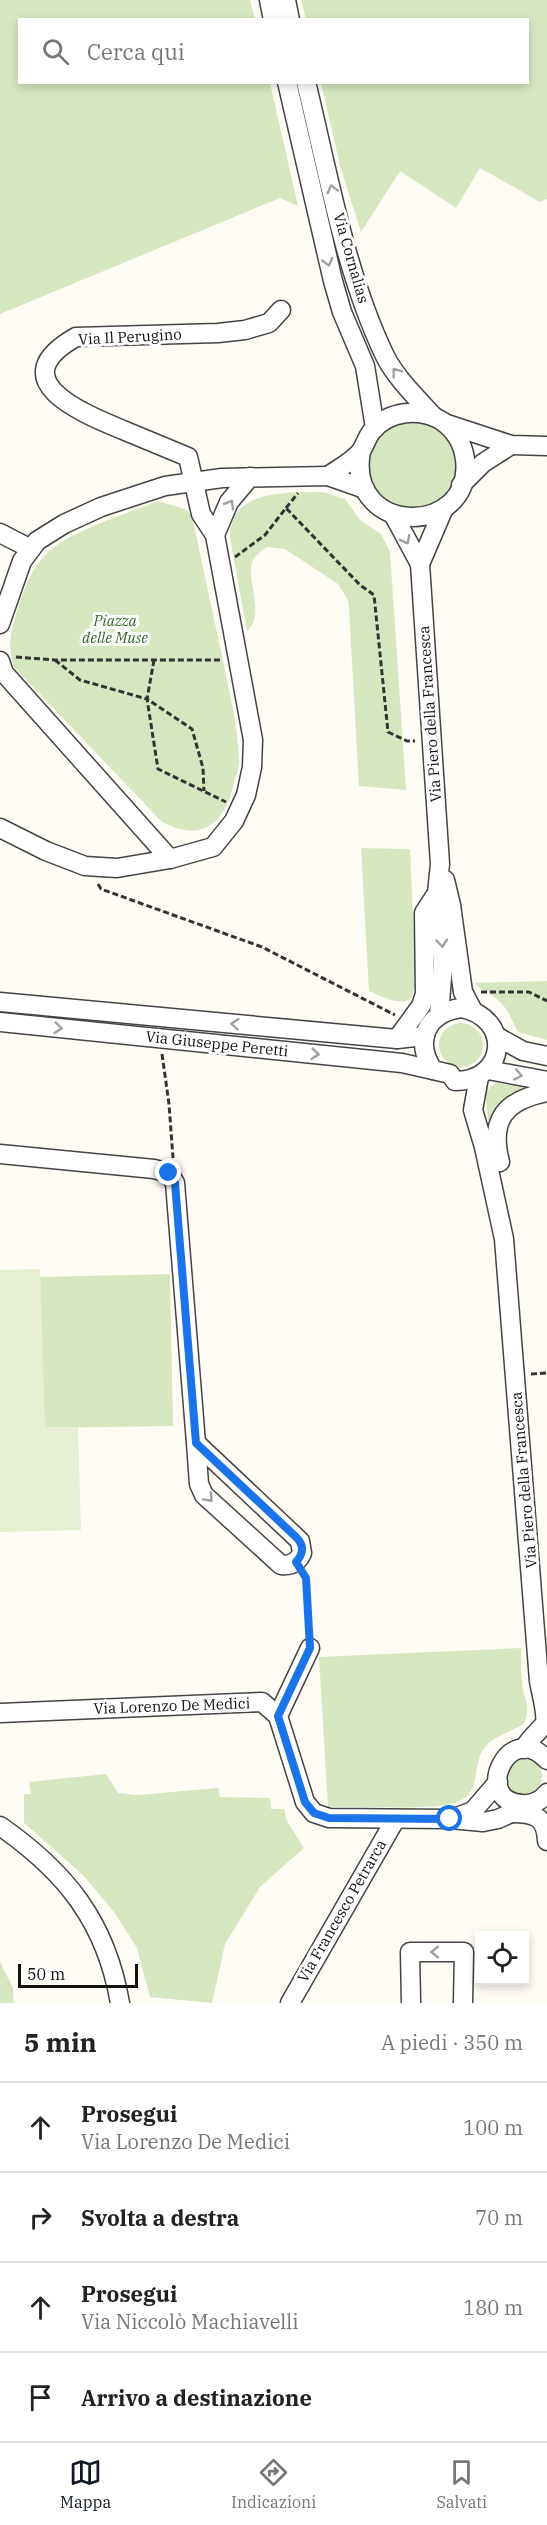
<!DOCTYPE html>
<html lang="it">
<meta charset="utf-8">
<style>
:root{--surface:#fff;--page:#f2f2f2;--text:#222;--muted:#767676;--line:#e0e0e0;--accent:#111827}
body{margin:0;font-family:"IBM Plex Serif",serif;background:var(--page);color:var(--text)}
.controls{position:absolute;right:18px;bottom:18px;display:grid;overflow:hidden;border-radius:0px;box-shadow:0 3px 9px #0003}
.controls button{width:54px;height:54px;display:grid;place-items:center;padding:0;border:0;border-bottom:2px solid var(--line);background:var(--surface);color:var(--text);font:30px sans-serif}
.scale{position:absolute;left:18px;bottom:15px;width:120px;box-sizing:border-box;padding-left:6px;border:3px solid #111;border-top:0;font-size:16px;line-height:21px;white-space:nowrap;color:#111;-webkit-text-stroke:4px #fff;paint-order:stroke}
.stop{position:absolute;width:18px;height:18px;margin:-14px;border:4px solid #1a73e8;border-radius:50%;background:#fff}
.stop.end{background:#1a73e8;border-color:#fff;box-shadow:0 2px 6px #0008}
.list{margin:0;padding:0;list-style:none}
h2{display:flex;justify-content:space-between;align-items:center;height:78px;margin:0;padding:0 24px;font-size:26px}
h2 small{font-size:20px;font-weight:400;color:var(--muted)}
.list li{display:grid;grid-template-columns:39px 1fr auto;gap:18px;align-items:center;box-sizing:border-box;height:90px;padding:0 24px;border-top:2px solid var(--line)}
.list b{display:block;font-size:22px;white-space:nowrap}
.list p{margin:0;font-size:20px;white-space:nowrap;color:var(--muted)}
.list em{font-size:20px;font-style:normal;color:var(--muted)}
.icon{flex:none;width:33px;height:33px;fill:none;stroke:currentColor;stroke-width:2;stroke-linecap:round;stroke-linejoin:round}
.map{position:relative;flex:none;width:547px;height:2003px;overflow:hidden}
.search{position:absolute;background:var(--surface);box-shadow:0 3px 9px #0003;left:18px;right:18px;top:18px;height:66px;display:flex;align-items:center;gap:15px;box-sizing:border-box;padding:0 21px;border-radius:0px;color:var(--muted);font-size:22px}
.sheet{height:438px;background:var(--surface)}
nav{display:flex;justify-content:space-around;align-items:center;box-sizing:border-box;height:84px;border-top:2px solid var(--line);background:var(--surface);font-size:16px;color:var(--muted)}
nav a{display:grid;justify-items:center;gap:3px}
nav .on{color:var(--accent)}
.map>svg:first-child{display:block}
</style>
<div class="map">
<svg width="547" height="2003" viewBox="0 0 547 2003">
<rect width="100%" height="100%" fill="#fefcf5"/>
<!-- green -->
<g fill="#d6e7c0">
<path d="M0,0H250L255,19L20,20V82L270,83L298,206L280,198L0,314Z"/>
<path d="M301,0H547V199L540,202L480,168L456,208L400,171L361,232L340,166L321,83L528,82V20L306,19Z"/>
<circle cx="412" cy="465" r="45"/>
<path d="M323,492L345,499L360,520L381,534L390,552L406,790L359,786L349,609L348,600L338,584L285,549L267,547C262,551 256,554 253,560C244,579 267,613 247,631L230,538C229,488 288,493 323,492Z"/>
<path d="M158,501L185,509L192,516C202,563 212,610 222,656C229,691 238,725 239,761C239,768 236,776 234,783C225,824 202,843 162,822L14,667C7,646 11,629 18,608C24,589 31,570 45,555C64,533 129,513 158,501Z"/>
<path d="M361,848L410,849L416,982L411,999C397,1006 382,996 369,991Z"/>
<path d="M547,981V1040L518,1032C512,1021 509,1010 499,1001C492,994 481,991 475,983Z"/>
<circle cx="461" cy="1045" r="22"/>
<path d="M496,1083L534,1089L493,1118L489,1128L485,1092Z"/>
<path d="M170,1274L173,1426L43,1428L40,1277Z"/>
<path d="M521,1648C521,1659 521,1671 522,1682C523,1701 532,1703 524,1724C507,1734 485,1737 479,1759C476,1770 476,1781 471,1791C468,1796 463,1800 457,1802C437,1811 355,1806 328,1807L319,1657Z"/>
<circle cx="523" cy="1776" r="19"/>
<path d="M106,1774L118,1793L137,1795L218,1788L220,1797L270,1798L271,1809H284L287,1821L304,1848L260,1887L225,1944L212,2003L150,1997L137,1948L114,1912L83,1875L24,1823V1794H31L29,1782Z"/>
<path d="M0,1962L13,1988L14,2003H0Z"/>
</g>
<!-- pitch -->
<path fill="#e6efd1" d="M40,1269L45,1427H78L81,1530L0,1532V1270Z"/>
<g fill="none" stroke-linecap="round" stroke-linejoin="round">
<!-- minor casing -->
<g stroke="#444" stroke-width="21">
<g id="minor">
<path d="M269,0L273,20"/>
<path d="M286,0L290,20"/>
<path d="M287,82L333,281L342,312L365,366L375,428"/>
<path d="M306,82C328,172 345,273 385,356C396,378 417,398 434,417"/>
<path d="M447,424L511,445L547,446"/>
<path d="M328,476C338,469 353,461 361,451C365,445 367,437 372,431C388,411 420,407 442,421C455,430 463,444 465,459C474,538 345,537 361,451"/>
<path d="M461,485L483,463L511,445"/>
<path d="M393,514L420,564"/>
<path d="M0,533L31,549"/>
<path d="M215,535L229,502L250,477"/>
<path d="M0,624L22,561L37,541L64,524L101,507L165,486L222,478L328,476L365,489"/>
<path d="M0,661L4,673L170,859"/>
<path d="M0,828L46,851L85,866L117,868L170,859L213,847L234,821L246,795L252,767L253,740L215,535L201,514L188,457C166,448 145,439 123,430C82,413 0,380 76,337L218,333L245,330L269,323L281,310"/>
<path d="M445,880L451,905L463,992L473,1011"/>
<path d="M0,1002L397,1039L425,1036"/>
<path d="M461,1008C513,1018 507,1081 455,1081L450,1074L433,1070C414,1041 426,1013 461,1008Z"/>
<path d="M439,1015L443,965L437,893L440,864L420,564L444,508"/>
<path d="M0,1022L402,1063L433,1070"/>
<path d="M496,1036L523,1051L547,1056"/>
<path d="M397,1039L421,1006L425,994L424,913L437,893"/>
<path d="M488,1070L547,1081"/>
<path d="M479,1077L473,1110L484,1147L504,1239L539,1681C541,1693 547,1713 545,1723C538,1733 529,1738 524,1749"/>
<path d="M0,1154L154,1169L169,1173L175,1183L196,1443L199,1484L204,1495L281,1565C291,1566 298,1562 302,1553L300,1541L196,1443"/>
<path d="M500,1162C489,1120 505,1100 547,1092"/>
<path d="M0,1713L262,1702L278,1716L305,1802L314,1813L329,1818L450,1819L483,1822L498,1819L538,1801"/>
<path d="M278,1716L310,1648"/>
<path d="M547,1760C509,1718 471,1801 522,1804C532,1805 541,1801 547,1793"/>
<path d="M512,1813C535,1813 546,1817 547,1841"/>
<path d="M454,1818L473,1811L498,1782"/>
<path d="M0,1826C66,1872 106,1922 120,2003"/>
<path d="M290,2003L395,1820"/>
<path d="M411,2003L410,1952H464L463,2003"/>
</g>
</g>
<!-- path -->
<g stroke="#333" stroke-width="3" stroke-dasharray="6 3" stroke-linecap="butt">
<path d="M286,508L298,493"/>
<path d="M235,557L265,535L286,508L360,585L374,595L388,732L407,741H415"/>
<path d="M16,657L55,660H222"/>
<path d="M55,660L80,680L147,699L158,769L226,802"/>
<path d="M154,660L147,699L192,729L203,768L204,791"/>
<path d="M98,884L101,889L262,947L395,1015"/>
<path d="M481,992H529L547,1001"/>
<path d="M162,1054L169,1104L173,1158"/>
<path d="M531,1374L547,1373"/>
<path d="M305,1576L309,1632"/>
</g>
<!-- minor -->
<use href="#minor" stroke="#fff" stroke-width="18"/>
</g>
<!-- one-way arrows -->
<defs><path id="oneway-chevron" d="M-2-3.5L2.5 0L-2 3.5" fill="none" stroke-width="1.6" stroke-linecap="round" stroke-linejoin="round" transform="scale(1.5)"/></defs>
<g stroke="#a0a0a0">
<use href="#oneway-chevron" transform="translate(332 189) rotate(-104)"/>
<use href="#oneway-chevron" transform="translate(328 262) rotate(75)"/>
<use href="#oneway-chevron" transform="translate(396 372) rotate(-127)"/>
<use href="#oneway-chevron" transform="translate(230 504) rotate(-59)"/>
<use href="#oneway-chevron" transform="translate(406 540) rotate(62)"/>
<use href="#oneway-chevron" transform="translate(442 943) rotate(85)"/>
<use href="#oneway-chevron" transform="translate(235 1024) rotate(-175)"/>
<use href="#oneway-chevron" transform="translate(58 1028) rotate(6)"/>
<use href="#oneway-chevron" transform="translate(315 1054) rotate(6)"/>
<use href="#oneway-chevron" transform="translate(518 1075) rotate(11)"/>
<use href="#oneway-chevron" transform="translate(209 1498) rotate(47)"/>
<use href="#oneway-chevron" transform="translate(435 1952) rotate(180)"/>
</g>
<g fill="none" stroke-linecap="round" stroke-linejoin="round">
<!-- route -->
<path stroke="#1a73e8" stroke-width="8" d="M169,1173L175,1183L196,1443L296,1537C304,1545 304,1553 296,1562L306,1578L310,1648L278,1716L305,1802L314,1813L329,1818L450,1819"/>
</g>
<g text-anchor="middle" stroke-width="6" stroke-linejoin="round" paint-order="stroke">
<!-- street labels -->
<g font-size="15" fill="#111" stroke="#fff">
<text transform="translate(351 258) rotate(74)" y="5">Via Cornalias</text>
<text transform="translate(130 337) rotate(-3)" y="5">Via Il Perugino</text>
<text transform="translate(430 714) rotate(-94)" y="5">Via Piero della Francesca</text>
<text transform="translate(217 1044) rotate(6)" y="5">Via Giuseppe Peretti</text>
<text transform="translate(524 1480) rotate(-95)" y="5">Via Piero della Francesca</text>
<text transform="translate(172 1706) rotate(-2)" y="5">Via Lorenzo De Medici</text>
<text transform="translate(342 1911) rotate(-60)" y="5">Via Francesco Petrarca</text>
</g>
<!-- park labels -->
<g font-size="15" font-style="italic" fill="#356425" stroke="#fff">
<text x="115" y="626">Piazza<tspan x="115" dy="17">delle Muse</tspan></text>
</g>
</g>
</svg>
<div class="controls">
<button><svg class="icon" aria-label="locate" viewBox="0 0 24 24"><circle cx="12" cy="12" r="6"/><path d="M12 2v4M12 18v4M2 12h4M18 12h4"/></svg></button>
</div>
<div class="scale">50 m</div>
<div class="stop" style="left:450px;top:1819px"></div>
<div class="stop end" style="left:169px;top:1173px"></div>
<div class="search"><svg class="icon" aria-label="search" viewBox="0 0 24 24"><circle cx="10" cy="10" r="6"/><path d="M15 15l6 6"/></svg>Cerca qui</div>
</div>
<section class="sheet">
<h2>5 min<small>A piedi · 350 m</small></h2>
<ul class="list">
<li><svg class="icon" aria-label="ahead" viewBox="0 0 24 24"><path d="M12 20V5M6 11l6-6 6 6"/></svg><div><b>Prosegui</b><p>Via Lorenzo De Medici</p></div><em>100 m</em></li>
<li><svg class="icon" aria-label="right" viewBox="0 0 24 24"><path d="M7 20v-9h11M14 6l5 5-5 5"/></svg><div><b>Svolta a destra</b></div><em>70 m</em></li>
<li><svg class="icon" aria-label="ahead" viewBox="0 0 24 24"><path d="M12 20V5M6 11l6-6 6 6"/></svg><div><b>Prosegui</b><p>Via Niccolò Machiavelli</p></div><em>180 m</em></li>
<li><svg class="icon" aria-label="arrive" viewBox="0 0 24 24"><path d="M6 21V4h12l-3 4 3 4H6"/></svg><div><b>Arrivo a destinazione</b></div></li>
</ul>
</section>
<nav>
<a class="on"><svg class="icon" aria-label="map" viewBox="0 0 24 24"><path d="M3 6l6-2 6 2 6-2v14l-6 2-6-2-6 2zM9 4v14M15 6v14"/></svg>Mappa</a>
<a><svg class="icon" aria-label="directions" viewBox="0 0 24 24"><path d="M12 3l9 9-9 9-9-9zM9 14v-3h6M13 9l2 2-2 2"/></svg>Indicazioni</a>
<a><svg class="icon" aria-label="saved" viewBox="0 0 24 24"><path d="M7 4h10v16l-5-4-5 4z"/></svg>Salvati</a>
</nav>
